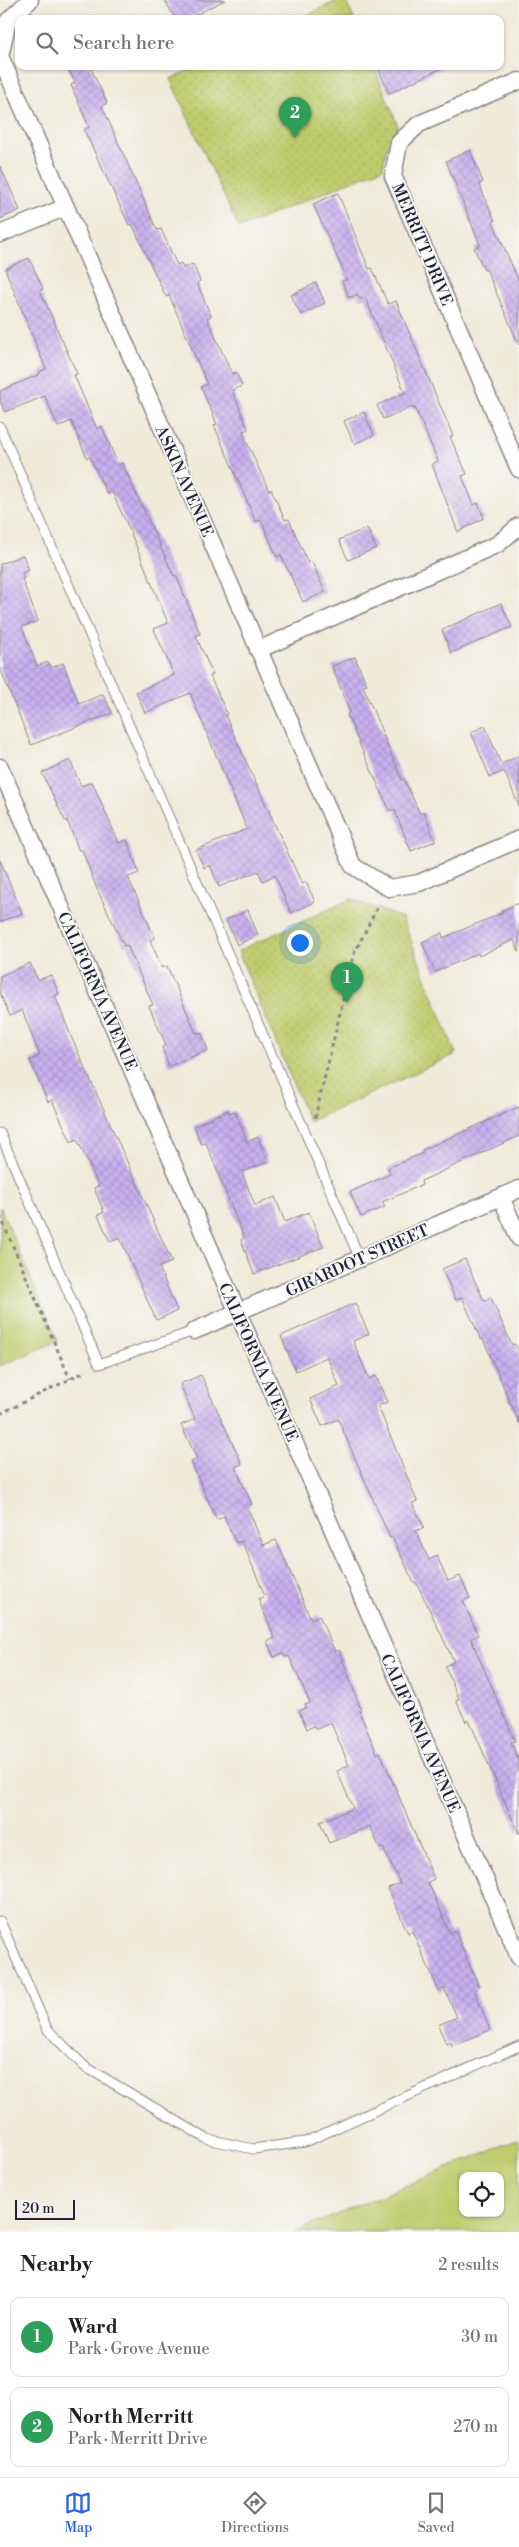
<!DOCTYPE html>
<meta charset="utf-8">
<style>
:root{--surface:#fff;--page:#f6f6f6;--text:#202124;--muted:#757577;--line:#e0e0e0;--accent:#2563eb}
body{margin:0;font-family:"Libre Bodoni",serif;background:var(--page);color:var(--text)}
.controls{position:absolute;right:15px;bottom:15px;display:grid;overflow:hidden;border-radius:10px;box-shadow:0 1px 4px #0004}
.controls button{width:45px;height:45px;display:grid;place-items:center;padding:0;border:0;border-bottom:1px solid var(--line);background:var(--surface);color:var(--text);font:25px sans-serif}
.scale{position:absolute;left:15px;bottom:12px;width:60px;box-sizing:border-box;padding-left:5px;border:2px solid #22223b;border-top:0;font-size:14px;line-height:18px;white-space:nowrap;color:#22223b;-webkit-text-stroke:4px #f6f6f2;paint-order:stroke}
.you{position:absolute;left:299px;top:942px;width:18px;height:18px;margin:-12px;border:4px solid #fff;border-radius:50%;background:#1a73e8;box-shadow:0 0 0 8px #1a73e833}
.badge{display:grid;place-items:center;width:32px;height:32px;border-radius:50%;background:var(--accent);color:#fff;font-size:16px;font-weight:700}
.pin{position:absolute;translate:-50% -41px;filter:drop-shadow(0 1px 2px #0008)}
.pin::after{content:'';position:absolute;top:26px;width:18px;height:15px;background:inherit;clip-path:polygon(0 0,100% 0,50% 100%)}
.list{margin:0;padding:0;list-style:none}
h2{display:flex;justify-content:space-between;align-items:center;height:65px;margin:0;padding:0 20px;font-size:21px}
h2 small{font-size:16px;font-weight:400;color:var(--muted)}
.list li{display:grid;grid-template-columns:32px 1fr auto;gap:15px;align-items:center;box-sizing:border-box;height:80px;margin:0 10px 10px;padding:0 10px;border:1px solid var(--line);border-radius:10px}
.list b{display:block;font-size:19px;white-space:nowrap}
.list p{margin:0;font-size:16px;white-space:nowrap;color:var(--muted)}
.list em{font-size:16px;font-style:normal;color:var(--muted)}
.icon{flex:none;width:28px;height:28px;fill:none;stroke:currentColor;stroke-width:2;stroke-linecap:round;stroke-linejoin:round}
.map{position:relative;flex:none;width:519px;height:2232px;overflow:hidden}
.search{position:absolute;background:var(--surface);box-shadow:0 1px 4px #0004;left:15px;right:15px;top:15px;height:55px;display:flex;align-items:center;gap:12px;box-sizing:border-box;padding:0 18px;border-radius:10px;color:var(--muted);font-size:19px}
.sheet{height:245px;background:var(--surface)}
nav{display:flex;justify-content:space-around;align-items:center;box-sizing:border-box;height:70px;border-top:1px solid var(--line);background:var(--surface);font-size:14px;color:var(--muted)}
nav a{display:grid;justify-items:center;gap:2px}
nav .on{color:var(--accent)}
.map>svg:first-child{display:block}
</style>
<div class="map">
<svg width="519" height="2232" viewBox="0 0 519 2232">
<defs>
<pattern id="park-dots" width="8" height="8" patternUnits="userSpaceOnUse" patternTransform="scale(1.25)"><rect width="8" height="8" fill="#bfcc6d"/><path d="M2 2h.1M6 6h.1" fill="none" stroke="#a4af5f" stroke-width="1.8" stroke-linecap="round"/></pattern>
<pattern id="building-cross-hatch" width="8" height="8" patternUnits="userSpaceOnUse" patternTransform="scale(1.25)"><rect width="8" height="8" fill="#c9afee"/><path d="M0 0l8 8M0 8l8-8" fill="none" stroke="#ac96cd"/></pattern>
</defs>
<rect width="100%" height="100%" fill="#f6f6f2"/>
<filter id="ink" filterUnits="userSpaceOnUse"><feTurbulence type="fractalNoise" baseFrequency=".02" numOctaves="2"/><feDisplacementMap in="SourceGraphic" scale="10" xChannelSelector="R" yChannelSelector="G"/><feConvolveMatrix kernelMatrix="1 2 1 2 8 2 1 2 1" color-interpolation-filters="sRGB"/></filter>
<filter id="wash" filterUnits="userSpaceOnUse"><feTurbulence type="fractalNoise" baseFrequency=".0096" numOctaves="4" result="noise"/><feDisplacementMap in="SourceGraphic" scale="20" xChannelSelector="R" yChannelSelector="G"/><feGaussianBlur stdDeviation="1.12" result="paint"/><feColorMatrix in="noise" values="0 0 0 0 0 0 0 0 0 0 0 0 0 0 0 0 0 1.4 0 .05"/><feComposite in="paint" operator="in"/></filter>
<g filter="url(#wash)">
<rect width="100%" height="100%" fill="#f0ebd9"/>
<!-- green -->
<g fill="#bfcc6d" stroke="#707754" fill-rule="evenodd">
<path d="M0,1207L58,1341L0,1366Z"/>
<path d="M517,2139L519,2144V2232H295ZM463,2176H500V2213H463Z"/>
</g>
<!-- park -->
<g fill="url(#park-dots)" stroke="#707754">
<path d="M339,0H346L354,19H299Z"/>
<path d="M198,66H374L398,126L386,150L383,168L239,228L170,79Z"/>
<path d="M351,899L402,918L456,1054L309,1122L238,951Z"/>
</g>
<g id="blocks">
<!-- building -->
<g fill="url(#building-cross-hatch)">
<path d="M165,0H225L187,19H175Z"/>
<path d="M67,66H90L107,103L102,106L157,230L161,229L177,265L181,263L183,268L193,264L200,281L197,283L211,316L207,318L232,374L236,372L242,386L232,390L248,429L243,431L245,438L269,491L271,489L285,520L289,519L308,563L312,562L325,592L303,602L281,555L277,557L261,520L256,522L214,425L217,424L201,387L207,384L169,295L166,297L132,224L129,225L84,130L89,127L71,85L75,83Z"/>
<path d="M377,66H447L389,93Z"/>
<path d="M470,150L483,182L479,184L495,221L493,222L519,282V345L486,269L484,270L474,248L480,245L446,161Z"/>
<path d="M0,166L20,210L0,219Z"/>
<path d="M338,193L369,269L372,268L388,304L396,301L453,436L450,437L467,474L462,476L474,505L478,503L484,518L458,532L432,464L438,461L415,408L413,409L412,407L383,419L377,405L405,393L365,297L360,299L357,294L349,298L342,281L347,279L313,204Z"/>
<path d="M29,258L43,289L40,290L77,374L74,375L97,429L102,426L118,465L122,463L174,576L176,575L200,634L196,636L213,675L210,676L227,714L225,715L302,884L306,882L315,902L291,913L275,875L263,881L258,871L219,887L210,865L204,868L196,850L247,829L190,693L145,713L136,692L174,675L154,629L168,623L130,531L112,492L107,494L90,457L87,458L71,421L58,427L45,396L5,412L0,401V391L40,374L39,372L46,369L5,269Z"/>
<path d="M316,283L325,303L301,315L291,295Z"/>
<path d="M364,412L374,435L354,444L344,421Z"/>
<path d="M367,528L376,548L348,560L339,540Z"/>
<path d="M23,555L29,570L22,573L24,578L22,579L38,621L22,627L37,666L48,662L51,668L63,663L79,704L103,694L112,713L31,745L0,668V564Z"/>
<path d="M501,603L512,627L451,653L442,630Z"/>
<path d="M355,657L367,685L363,686L402,780L404,779L420,814L424,812L435,841L411,851L394,809L390,811L359,743L347,714L350,712L332,666Z"/>
<path d="M485,726L501,764L519,756V806L504,771L490,777L471,732Z"/>
<path d="M70,760L81,786L92,782L119,843L127,840L139,873L128,877L155,938L150,940L162,968L167,966L196,1033L201,1032L208,1050L169,1066L162,1047L166,1045L149,1006L153,1005L127,945L124,946L97,889L82,850L79,851L67,820L65,821L42,773Z"/>
<path d="M0,860L22,913L0,922Z"/>
<path d="M519,903V952L514,940L479,956L478,953L435,972L422,942L442,933L443,938L502,913L501,911Z"/>
<path d="M248,910L258,935L237,945L226,920Z"/>
<path d="M30,963L38,980L51,975L59,994L55,996L73,1041L172,1262L159,1267L177,1311L156,1320L120,1238L110,1242L98,1215L104,1212L94,1188L99,1186L77,1139L71,1142L52,1100L48,1102L30,1060L40,1056L22,1010L10,1016L0,993V976Z"/>
<path d="M519,1107V1136L421,1181L422,1185L382,1202L385,1207L361,1217L350,1192L390,1174L388,1168L423,1153L422,1150Z"/>
<path d="M228,1110L229,1113L235,1111L247,1142L258,1137L268,1162L242,1172L255,1206L275,1197L285,1222L309,1212L323,1247L254,1274L241,1240L244,1238L206,1143L201,1144L194,1126Z"/>
<path d="M465,1259L484,1301L491,1298L512,1345L515,1344L519,1352V1423L483,1339L481,1340L462,1297L456,1300L442,1269Z"/>
<path d="M355,1303L369,1334L353,1341L369,1379L376,1376L387,1402L378,1406L417,1501L412,1503L424,1527L416,1531L429,1560L437,1556L448,1581L460,1576L470,1598L463,1601L478,1635L471,1639L515,1741L511,1742L519,1761V1834L469,1720L466,1722L456,1700L459,1699L445,1666L454,1662L425,1600L416,1582L414,1583L392,1537L390,1538L338,1419L322,1426L310,1399L339,1386L327,1357L296,1371L281,1336Z"/>
<path d="M201,1375L242,1464L235,1467L252,1504L247,1506L263,1545L276,1540L311,1619L319,1615L335,1652L339,1650L361,1710L359,1711L377,1754L380,1752L434,1879L428,1882L450,1933L455,1931L479,1987L474,1990L490,2030L452,2046L451,2042L446,2044L438,2025L457,2017L444,1988L439,1991L412,1931L408,1933L388,1888L400,1883L383,1848L380,1849L370,1826L329,1843L320,1822L353,1808L337,1771L349,1765L331,1723L316,1729L314,1726L307,1729L299,1711L306,1708L305,1705L310,1703L289,1656L285,1657L283,1653L274,1657L267,1641L275,1638L258,1599L265,1596L242,1541L236,1543L224,1516L217,1520L191,1462L197,1459L181,1425L195,1419L180,1384Z"/>
</g>
</g>
</g>
<g filter="url(#ink)">
<use href="#blocks" fill-opacity="0" stroke="#89868a" stroke-width="1"/>
<g fill="none" stroke-linecap="round" stroke-linejoin="round">
<!-- service casing -->
<g stroke="#89868a" stroke-width="11">
<g id="service">
<path d="M0,427L360,1259"/>
<path d="M0,1133L99,1364L194,1331"/>
<path d="M0,1921L47,2029L84,2066L207,2139L253,2149L305,2142L519,2046"/>
</g>
</g>
<!-- minor casing -->
<g stroke="#89868a" stroke-width="19">
<g id="minor">
<path d="M0,56L353,866L389,888L419,883L519,839"/>
<path d="M0,56L8,21L30,0"/>
<path d="M519,81L419,124L399,143L393,176L519,469"/>
<path d="M0,234L66,207"/>
<path d="M258,650L498,544L519,526"/>
<path d="M0,767L519,1957"/>
<path d="M501,1197L519,1238"/>
<path d="M194,1331L519,1189"/>
</g>
</g>
<!-- path -->
<g stroke="#89868a" stroke-width="3" stroke-dasharray="4 4" stroke-linecap="butt">
<path d="M315,1118L354,954L379,904"/>
<path d="M0,1216L70,1379"/>
<path d="M0,1414L86,1371"/>
</g>
<!-- service -->
<use href="#service" stroke="#fff" stroke-width="9"/>
<!-- minor -->
<use href="#minor" stroke="#fff" stroke-width="16"/>
</g>
</g>
<g text-anchor="middle" stroke-width="4" stroke-linejoin="round" paint-order="stroke">
<!-- street labels -->
<g font-size="16" fill="#22223b" stroke="#f6f6f2">
<text transform="translate(423 244) rotate(67)" y="6">MERRITT DRIVE</text>
<text transform="translate(185 481) rotate(66)" y="6">ASKIN AVENUE</text>
<text transform="translate(98 991) rotate(66)" y="6">CALIFORNIA AVENUE</text>
<text transform="translate(357 1260) rotate(-24)" y="6">GIRARDOT STREET</text>
<text transform="translate(259 1362) rotate(66)" y="6">CALIFORNIA AVENUE</text>
<text transform="translate(421 1733) rotate(66)" y="6">CALIFORNIA AVENUE</text>
</g>
</g>
</svg>
<div class="controls">
<button><svg class="icon" aria-label="locate" viewBox="0 0 24 24"><circle cx="12" cy="12" r="6"/><path d="M12 2v4M12 18v4M2 12h4M18 12h4"/></svg></button>
</div>
<div class="scale">20 m</div>
<div class="you"></div>
<div class="pin badge" style="left:347px;top:1003px;background:#2e9e5b">1</div>
<div class="pin badge" style="left:295px;top:138px;background:#2e9e5b">2</div>
<div class="search"><svg class="icon" aria-label="search" viewBox="0 0 24 24"><circle cx="10" cy="10" r="6"/><path d="M15 15l6 6"/></svg>Search here</div>
</div>
<section class="sheet">
<h2>Nearby<small>2 results</small></h2>
<ul class="list">
<li><span class="badge" style="background:#2e9e5b">1</span><div><b>Ward</b><p>Park · Grove Avenue</p></div><em>30 m</em></li>
<li><span class="badge" style="background:#2e9e5b">2</span><div><b>North Merritt</b><p>Park · Merritt Drive</p></div><em>270 m</em></li>
</ul>
</section>
<nav>
<a class="on"><svg class="icon" aria-label="map" viewBox="0 0 24 24"><path d="M3 6l6-2 6 2 6-2v14l-6 2-6-2-6 2zM9 4v14M15 6v14"/></svg>Map</a>
<a><svg class="icon" aria-label="directions" viewBox="0 0 24 24"><path d="M12 3l9 9-9 9-9-9zM9 14v-3h6M13 9l2 2-2 2"/></svg>Directions</a>
<a><svg class="icon" aria-label="saved" viewBox="0 0 24 24"><path d="M7 4h10v16l-5-4-5 4z"/></svg>Saved</a>
</nav>
